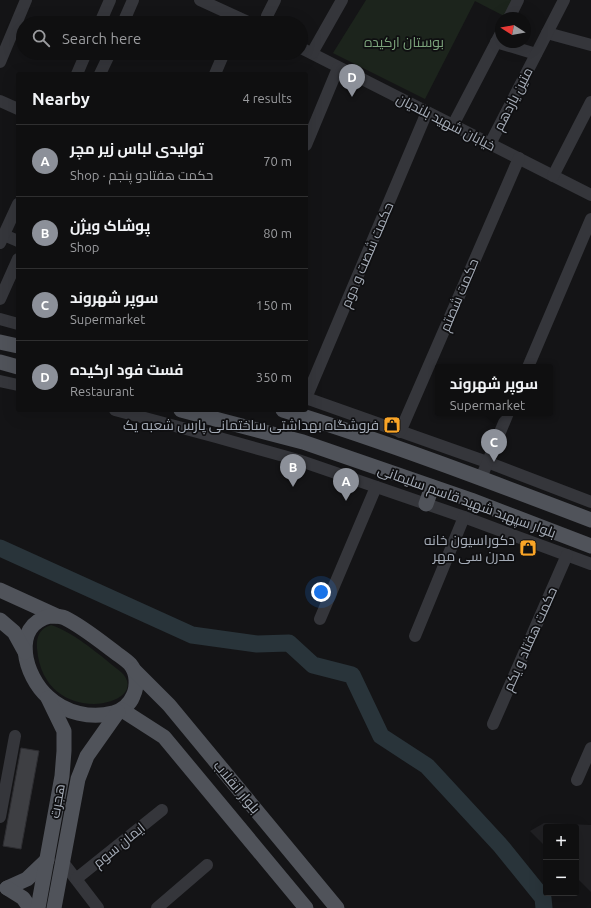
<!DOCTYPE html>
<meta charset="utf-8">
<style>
:root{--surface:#0f0f10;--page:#181819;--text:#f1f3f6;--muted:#9b9c9f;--line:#2f2f30;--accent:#8c9099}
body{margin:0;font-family:Ubuntu,Cairo,sans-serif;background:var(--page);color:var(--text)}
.controls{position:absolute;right:12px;bottom:12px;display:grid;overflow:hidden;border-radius:4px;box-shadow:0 4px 16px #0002}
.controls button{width:36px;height:36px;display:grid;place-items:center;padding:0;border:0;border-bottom:1px solid var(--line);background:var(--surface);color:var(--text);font:20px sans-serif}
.compass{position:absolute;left:495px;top:12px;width:36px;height:36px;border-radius:50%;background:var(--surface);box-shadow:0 4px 16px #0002;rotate:281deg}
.you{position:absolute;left:321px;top:592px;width:14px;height:14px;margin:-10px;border:3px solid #fff;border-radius:50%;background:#1a73e8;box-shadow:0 0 0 6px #1a73e833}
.badge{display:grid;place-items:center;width:26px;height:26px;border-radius:50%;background:var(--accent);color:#fff;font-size:13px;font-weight:700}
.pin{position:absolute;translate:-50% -33px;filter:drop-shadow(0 1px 2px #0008)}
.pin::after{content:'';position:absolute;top:21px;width:14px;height:12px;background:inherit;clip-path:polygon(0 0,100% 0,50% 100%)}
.popup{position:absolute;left:435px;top:364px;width:118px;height:52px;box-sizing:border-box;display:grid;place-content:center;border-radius:4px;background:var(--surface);filter:drop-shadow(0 1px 3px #0005);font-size:13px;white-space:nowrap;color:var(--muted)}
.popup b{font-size:15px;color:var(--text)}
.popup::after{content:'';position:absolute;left:50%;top:100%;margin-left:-8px;border:8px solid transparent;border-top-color:var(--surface)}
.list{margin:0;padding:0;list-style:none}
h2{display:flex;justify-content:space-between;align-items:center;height:52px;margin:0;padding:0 16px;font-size:17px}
h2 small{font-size:13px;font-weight:400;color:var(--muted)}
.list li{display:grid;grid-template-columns:26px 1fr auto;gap:12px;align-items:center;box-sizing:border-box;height:72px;padding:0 16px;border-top:1px solid var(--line)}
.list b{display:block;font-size:15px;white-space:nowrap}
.list p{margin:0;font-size:13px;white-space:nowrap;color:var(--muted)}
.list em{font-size:13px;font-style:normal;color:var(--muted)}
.icon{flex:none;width:22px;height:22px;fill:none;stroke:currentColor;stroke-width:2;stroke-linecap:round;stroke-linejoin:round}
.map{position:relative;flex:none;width:591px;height:908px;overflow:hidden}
.search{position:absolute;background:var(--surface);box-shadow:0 4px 16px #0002;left:16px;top:16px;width:292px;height:44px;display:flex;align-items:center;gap:10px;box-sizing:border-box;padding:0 14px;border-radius:22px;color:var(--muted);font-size:15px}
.panel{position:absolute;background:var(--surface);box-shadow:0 4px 16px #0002;left:16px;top:72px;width:292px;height:340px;border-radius:4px}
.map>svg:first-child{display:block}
</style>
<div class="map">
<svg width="591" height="908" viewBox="0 0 591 908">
<rect width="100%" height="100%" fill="#141416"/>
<!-- built -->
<path fill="#202023" d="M544,823L591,825V892L576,877V827H546V847L530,831Z"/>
<!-- green -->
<g fill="#1c241c">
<path d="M366,0H513L504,16L475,1L425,99L333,53Z"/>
<path d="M51,625C74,632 102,657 121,672C156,705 43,732 37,648C36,637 40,628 51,625Z"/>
</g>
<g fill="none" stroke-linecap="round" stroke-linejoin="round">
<!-- river -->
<path stroke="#29343a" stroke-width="17" d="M0,548L192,635L257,644L289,643L313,665L352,675L381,736L427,766L500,845L543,898L544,908"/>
</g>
<!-- building -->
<path fill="#3e3f43" stroke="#2e2e32" d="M21,748L39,751L21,849L3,846Z"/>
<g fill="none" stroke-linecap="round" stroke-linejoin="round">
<!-- minor -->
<g stroke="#35363b" stroke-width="12">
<path d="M200,0L250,23"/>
<path d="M267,16L275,0"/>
<path d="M509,18L518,0"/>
<path d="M100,23L110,0"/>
<path d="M123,23L133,0"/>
<path d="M547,33L591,45"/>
<path d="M496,42L536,54"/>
<path d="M301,48L591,195"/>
<path d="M312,53L342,0"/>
<path d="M0,62L26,0"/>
<path d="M77,74L86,53"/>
<path d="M100,74L110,53"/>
<path d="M215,74L224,53"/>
<path d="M0,101L18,109"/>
<path d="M453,125L501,33"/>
<path d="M490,144L564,0"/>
<path d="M306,145L338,68"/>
<path d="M553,176L591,102"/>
<path d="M4,235L18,241"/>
<path d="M0,243L18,204"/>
<path d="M0,299L18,259"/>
<path d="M0,319L18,324"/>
<path d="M528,367L591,219"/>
<path d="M0,381L18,385"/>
<path d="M306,398L427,112"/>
<path d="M306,398L487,462L591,502"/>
<path d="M115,410L216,437L298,460L464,517L591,564"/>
<path d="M400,432L519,158"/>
<path d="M481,478L508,413"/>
<path d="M320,619L376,487"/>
<path d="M415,636L464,517"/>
<path d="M493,724L567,555"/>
<path d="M577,780L591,748"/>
<path d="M0,817L15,736"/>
<path d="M62,861L98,908"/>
<path d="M76,879L162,810"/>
<path d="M157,908L207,865"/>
</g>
<!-- major -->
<g stroke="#50535a" stroke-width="15">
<path d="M0,342L18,346"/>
<path d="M0,362L18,367"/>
<path d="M181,410L303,442L471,500L591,546"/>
<path d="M283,410C387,442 489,481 591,520"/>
<path d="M426,504L432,487"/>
<path d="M0,590L57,616"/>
<path d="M50,616C55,616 61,616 65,618C83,627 100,641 116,653C120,656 126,660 130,664C137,672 138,686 133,696C130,704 122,711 113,713C91,719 65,713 48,697C25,677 10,626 50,616Z"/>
<path d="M0,620L14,632L25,652"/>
<path d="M134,670L169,705L337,908"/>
<path d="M122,710L164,737L306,908"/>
<path d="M7,888L27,879L47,860"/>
<path d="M7,888L23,898L30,908"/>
<path d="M38,908L62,776L64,751V731L48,698"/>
<path d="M54,908L78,779L87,756L118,712"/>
</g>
</g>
<!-- icons -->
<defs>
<g id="shop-square" transform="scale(0.9)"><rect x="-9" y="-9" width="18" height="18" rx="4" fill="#faa527" stroke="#0f0f11"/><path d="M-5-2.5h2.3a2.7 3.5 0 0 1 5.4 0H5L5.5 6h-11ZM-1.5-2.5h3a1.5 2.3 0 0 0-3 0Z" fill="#111"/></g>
</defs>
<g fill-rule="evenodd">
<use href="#shop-square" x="392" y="425"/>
<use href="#shop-square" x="528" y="548"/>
</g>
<g text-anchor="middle" stroke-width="3.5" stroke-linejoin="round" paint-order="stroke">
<!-- park labels -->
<g font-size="14" fill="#7ba37b" stroke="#0f0f11">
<text x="404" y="47">بوستان ارکیده</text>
</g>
<!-- street labels -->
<g font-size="14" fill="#a5acb7" stroke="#0f0f11">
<text transform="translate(513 99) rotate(-63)" y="5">متین یازدهم</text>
<text transform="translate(446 122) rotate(27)" y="5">خیابان شهید بلندیان</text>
<text transform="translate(367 255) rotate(-67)" y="5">حکمت شصت و دوم</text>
<text transform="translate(459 295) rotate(-67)" y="5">حکمت شصتم</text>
<text transform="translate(467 501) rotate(20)" y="5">بلوار سپهبد شهید قاسم سلیمانی</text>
<text transform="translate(530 639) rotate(-66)" y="5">حکمت هفتاد و یکم</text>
<text transform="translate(237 787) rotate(50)" y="5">بلوار انقلاب</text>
<text transform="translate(57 801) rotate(-80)" y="5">هجرت</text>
<text transform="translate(119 845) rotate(-39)" y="5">ایمان سوم</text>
</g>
<!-- poi labels -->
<g font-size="14" fill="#a5acb7" stroke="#0f0f11" text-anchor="end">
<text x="379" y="430">فروشگاه بهداشتی ساختمانی پارس شعبه یک</text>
<text x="515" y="545">دکوراسیون خانه<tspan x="515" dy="16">مدرن سی مهر</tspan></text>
</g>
</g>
</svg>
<div class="controls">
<button>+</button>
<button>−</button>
</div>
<svg class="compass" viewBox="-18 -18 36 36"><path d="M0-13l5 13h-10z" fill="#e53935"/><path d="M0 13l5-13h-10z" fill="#9b9c9f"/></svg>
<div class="you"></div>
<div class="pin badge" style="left:346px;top:501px">A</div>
<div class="pin badge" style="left:293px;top:487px">B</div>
<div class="pin badge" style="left:494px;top:462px">C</div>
<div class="popup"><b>سوپر شهروند</b>Supermarket</div>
<div class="pin badge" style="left:352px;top:97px">D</div>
<div class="search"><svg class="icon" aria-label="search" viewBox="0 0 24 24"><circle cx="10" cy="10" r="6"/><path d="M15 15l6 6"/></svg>Search here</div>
<section class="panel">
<h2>Nearby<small>4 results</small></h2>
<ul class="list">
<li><span class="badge">A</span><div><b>تولیدی لباس زیر مچر</b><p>Shop · حکمت هفتادو پنجم</p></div><em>70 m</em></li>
<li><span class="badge">B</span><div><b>پوشاک ویژن</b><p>Shop</p></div><em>80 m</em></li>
<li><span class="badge">C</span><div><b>سوپر شهروند</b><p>Supermarket</p></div><em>150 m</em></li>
<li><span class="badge">D</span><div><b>فست فود ارکیده</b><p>Restaurant</p></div><em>350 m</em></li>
</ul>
</section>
</div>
